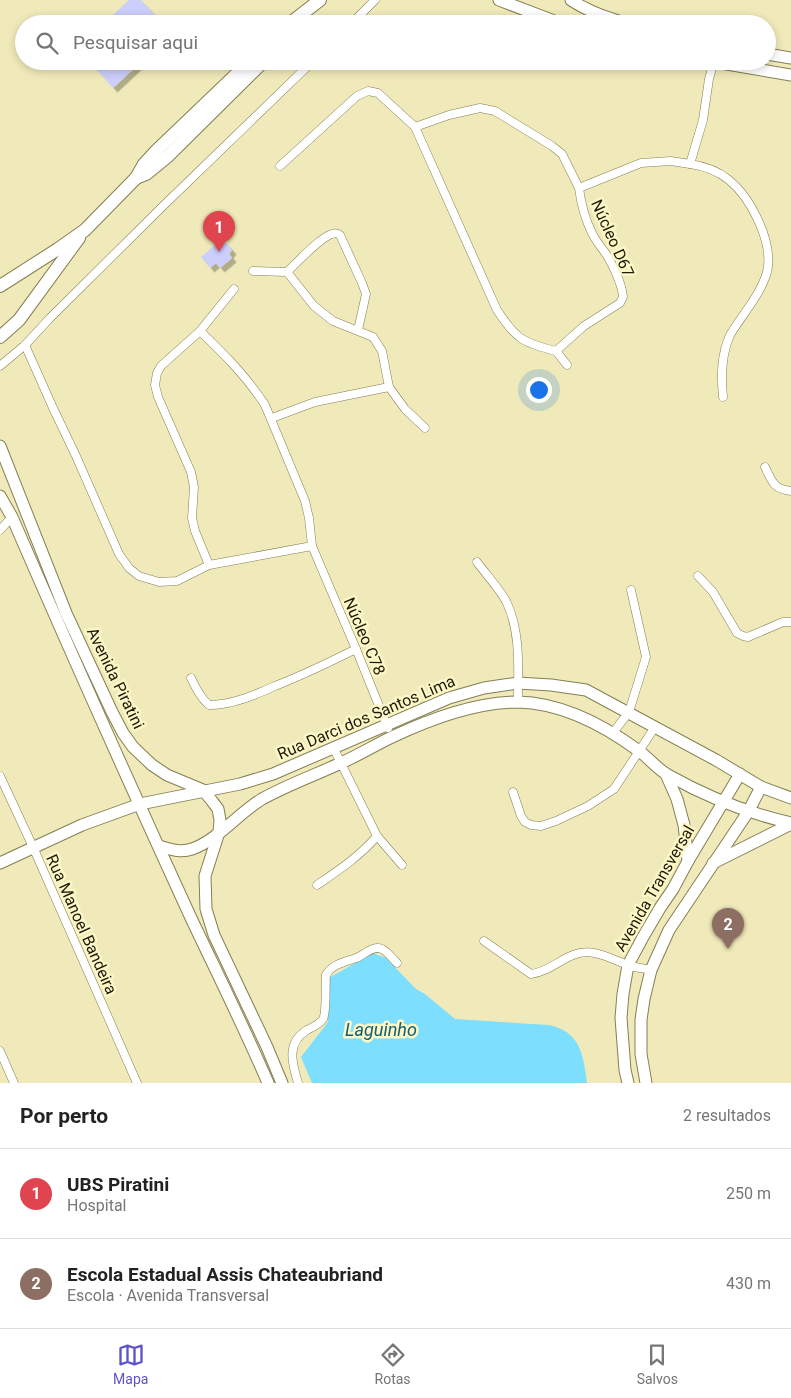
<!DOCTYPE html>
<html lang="pt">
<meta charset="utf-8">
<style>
:root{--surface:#fff;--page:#f2f2f2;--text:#222;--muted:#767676;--line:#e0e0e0;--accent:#5d53cc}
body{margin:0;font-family:Roboto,sans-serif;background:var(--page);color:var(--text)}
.you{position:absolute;left:538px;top:389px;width:18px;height:18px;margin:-12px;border:4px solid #fff;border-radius:50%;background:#1a73e8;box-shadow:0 0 0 8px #1a73e833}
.badge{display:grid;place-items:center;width:32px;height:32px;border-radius:50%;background:var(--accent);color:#fff;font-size:16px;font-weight:700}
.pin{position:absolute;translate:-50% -41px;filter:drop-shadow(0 1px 2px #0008)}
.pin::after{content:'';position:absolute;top:26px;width:18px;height:15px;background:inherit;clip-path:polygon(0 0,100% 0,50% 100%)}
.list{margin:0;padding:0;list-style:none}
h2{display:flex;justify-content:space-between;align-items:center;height:65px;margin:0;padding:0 20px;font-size:21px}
h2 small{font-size:16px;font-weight:400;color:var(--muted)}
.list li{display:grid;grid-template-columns:32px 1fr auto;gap:15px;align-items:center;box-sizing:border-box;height:90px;padding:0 20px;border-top:1px solid var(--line)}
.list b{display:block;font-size:19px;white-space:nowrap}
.list p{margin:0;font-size:16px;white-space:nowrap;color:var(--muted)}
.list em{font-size:16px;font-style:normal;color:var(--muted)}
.icon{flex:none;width:28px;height:28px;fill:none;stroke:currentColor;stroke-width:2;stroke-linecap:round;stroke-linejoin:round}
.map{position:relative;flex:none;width:791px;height:1083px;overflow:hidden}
.search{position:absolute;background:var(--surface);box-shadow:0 2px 8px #0003;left:15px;right:15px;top:15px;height:55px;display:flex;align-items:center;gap:12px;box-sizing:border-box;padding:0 18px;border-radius:28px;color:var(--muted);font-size:19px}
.sheet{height:245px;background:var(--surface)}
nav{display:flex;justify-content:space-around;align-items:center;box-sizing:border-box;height:70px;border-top:1px solid var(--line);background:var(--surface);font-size:14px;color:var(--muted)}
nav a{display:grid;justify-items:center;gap:2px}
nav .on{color:var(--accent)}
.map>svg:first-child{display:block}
</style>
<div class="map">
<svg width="791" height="1083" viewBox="0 0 791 1083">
<defs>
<filter id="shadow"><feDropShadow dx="4.5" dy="4.5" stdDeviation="0" flood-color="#0004"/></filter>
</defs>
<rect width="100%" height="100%" fill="#f0eaba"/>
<!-- water -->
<path fill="#7ddefe" d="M373,953L386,958L416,989L425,994L455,1019L549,1025C581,1032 583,1055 587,1083H312L301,1057L328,1022L327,979Z"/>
<!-- building -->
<g fill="#cccffb" filter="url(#shadow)">
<path d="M129,0H141L163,24H103Z"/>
<path d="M89,61H142L113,88Z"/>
<path d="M222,239L232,250L229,254L232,258L220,268L216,263L210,268L201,257Z"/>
</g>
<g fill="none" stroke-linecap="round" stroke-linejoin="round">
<!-- street casing -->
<g stroke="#847f52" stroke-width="9">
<g id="street">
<path d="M351,24L375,0"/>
<path d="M415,127L449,115L480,108L495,111L552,146L562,154L579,188"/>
<path d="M690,164C704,166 718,171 729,180C751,198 774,243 767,272C761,294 742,315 730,335C721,355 721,376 723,397"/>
<path d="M280,166L357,96L368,91L378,93L415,127L497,310C516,339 523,343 556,351"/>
<path d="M253,271L287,272L314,306L333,321L373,337L382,351L389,387L405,409L425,428"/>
<path d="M287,272C298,262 319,238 332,234C336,233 337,233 340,235L362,283L366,294L358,330"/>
<path d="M200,331C224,354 247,377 265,405L305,501L309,518L312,546L356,649L388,728"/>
<path d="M25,345L53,408L76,456L119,554L129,568L139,576L159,582L177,581L209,565L312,546"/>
<path d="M567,365L556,351L584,326L620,303L623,297C622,284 614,268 608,257C603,249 596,242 592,233C585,219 581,204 579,188L641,163L671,161L690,164L703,120L709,79L714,61"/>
<path d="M0,366L25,345L50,318L162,207L313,61"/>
<path d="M272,418L315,402L389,387"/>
<path d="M765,467C772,481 773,489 791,491"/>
<path d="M0,530L12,517"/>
<path d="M477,562C485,573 502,592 507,603C521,634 518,669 518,702"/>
<path d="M209,565L195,531L192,518L194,487L191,472L158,397L155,385L157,373L161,366L200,331L234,289"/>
<path d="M698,576L713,592L737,633L743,636L748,637L783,622H791"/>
<path d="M191,678C196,688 200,697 209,705C232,705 255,695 275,686C303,675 330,662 356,649"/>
<path d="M612,734L629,712L646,657L631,590"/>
<path d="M333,747L377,836L402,865"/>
<path d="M0,776L33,847L137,1083"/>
<path d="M513,792L521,816L525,822L531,825L541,826L556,821L588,806L614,789L655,727"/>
<path d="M317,885C339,870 360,856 377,836"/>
<path d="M484,941L531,974C547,972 558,961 573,955C593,947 610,959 628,965C635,968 643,968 651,970"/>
<path d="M0,1051L14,1083"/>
<path d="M298,1083C292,1063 286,1043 307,1030C313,1027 320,1024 323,1019C327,1012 325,985 326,975C332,964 345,962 356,958C364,955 373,945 382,949C388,952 393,959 397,963"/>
</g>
</g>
<!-- secondary casing -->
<g stroke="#847f52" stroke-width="13">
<g id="secondary">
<path d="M499,0L562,24"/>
<path d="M571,0C589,12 609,19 630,24"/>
<path d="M767,54L791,58"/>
<path d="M709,61L791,75"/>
<path d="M0,446L66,613L112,712L123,733L133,747L152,765L167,775L203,790L212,801L218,809L220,820L219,832L205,876L206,909L214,935L267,1047L282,1083"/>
<path d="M0,496L12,517C70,651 130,785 191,918C217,973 244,1027 268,1083"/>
<path d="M666,774L677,799L684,825L688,861"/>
<path d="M159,846C170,849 180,853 192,849C216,841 239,813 262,799C287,785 315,775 341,763C359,755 375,745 392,737C430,719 476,702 518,702C562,703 605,726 639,751C649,758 657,769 668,775C707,797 747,813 791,823"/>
<path d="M0,863L82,825L140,804L240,784L273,774L449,698L484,688L518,683L551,685L586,690L716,760L761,787L791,798"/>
<path d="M713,863L791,824"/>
<path d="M628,1083L625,1070L621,1018L623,994L628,965L643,937L660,908L673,889L688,861L740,774"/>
<path d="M646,1083L641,1054V1020L644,999L651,970L669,930L748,812L761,787"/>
</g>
</g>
<!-- primary casing -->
<g stroke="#847f52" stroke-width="14">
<g id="primary">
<path d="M289,24L320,0"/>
<path d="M136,178L146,174L168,156L264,61"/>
<path d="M0,286L58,249L85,230L136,178L144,164L157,150L250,61"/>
<path d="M0,337L19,320L79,238"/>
</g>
</g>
<!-- street -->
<use href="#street" stroke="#fff" stroke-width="8"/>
<!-- secondary -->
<use href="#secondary" stroke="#fff" stroke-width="11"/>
<!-- primary -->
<use href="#primary" stroke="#fff" stroke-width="12"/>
</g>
<g text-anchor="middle" stroke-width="5" stroke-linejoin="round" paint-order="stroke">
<!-- street labels -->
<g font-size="16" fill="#1d1a08" stroke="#fdf7c7">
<text transform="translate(613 238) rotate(66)" y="6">Núcleo D67</text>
<text transform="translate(365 636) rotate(67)" y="6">Núcleo C78</text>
<text transform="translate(116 678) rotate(64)" y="6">Avenida Piratini</text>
<text transform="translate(366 717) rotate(-23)" y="6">Rua Darci dos Santos Lima</text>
<text transform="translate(654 888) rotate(-60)" y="6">Avenida Transversal</text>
<text transform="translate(82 924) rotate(66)" y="6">Rua Manoel Bandeira</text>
</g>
<!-- water labels -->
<g font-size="18" font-style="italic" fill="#0f6076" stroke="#fdf7c7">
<text x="381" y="1036">Laguinho</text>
</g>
</g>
</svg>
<div class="you"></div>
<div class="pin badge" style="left:219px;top:252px;background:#e0444e">1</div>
<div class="pin badge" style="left:728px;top:949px;background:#8d6e63">2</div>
<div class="search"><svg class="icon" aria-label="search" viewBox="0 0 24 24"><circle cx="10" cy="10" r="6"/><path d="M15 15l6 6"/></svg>Pesquisar aqui</div>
</div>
<section class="sheet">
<h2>Por perto<small>2 resultados</small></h2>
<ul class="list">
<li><span class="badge" style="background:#e0444e">1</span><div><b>UBS Piratini</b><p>Hospital</p></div><em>250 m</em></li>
<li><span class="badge" style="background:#8d6e63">2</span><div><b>Escola Estadual Assis Chateaubriand</b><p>Escola · Avenida Transversal</p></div><em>430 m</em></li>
</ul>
</section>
<nav>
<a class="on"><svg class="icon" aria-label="map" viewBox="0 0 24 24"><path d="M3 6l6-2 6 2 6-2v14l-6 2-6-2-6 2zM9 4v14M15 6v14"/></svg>Mapa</a>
<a><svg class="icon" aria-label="directions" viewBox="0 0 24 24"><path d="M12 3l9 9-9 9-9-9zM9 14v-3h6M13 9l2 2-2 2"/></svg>Rotas</a>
<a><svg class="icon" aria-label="saved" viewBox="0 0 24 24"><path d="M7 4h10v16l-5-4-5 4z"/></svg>Salvos</a>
</nav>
